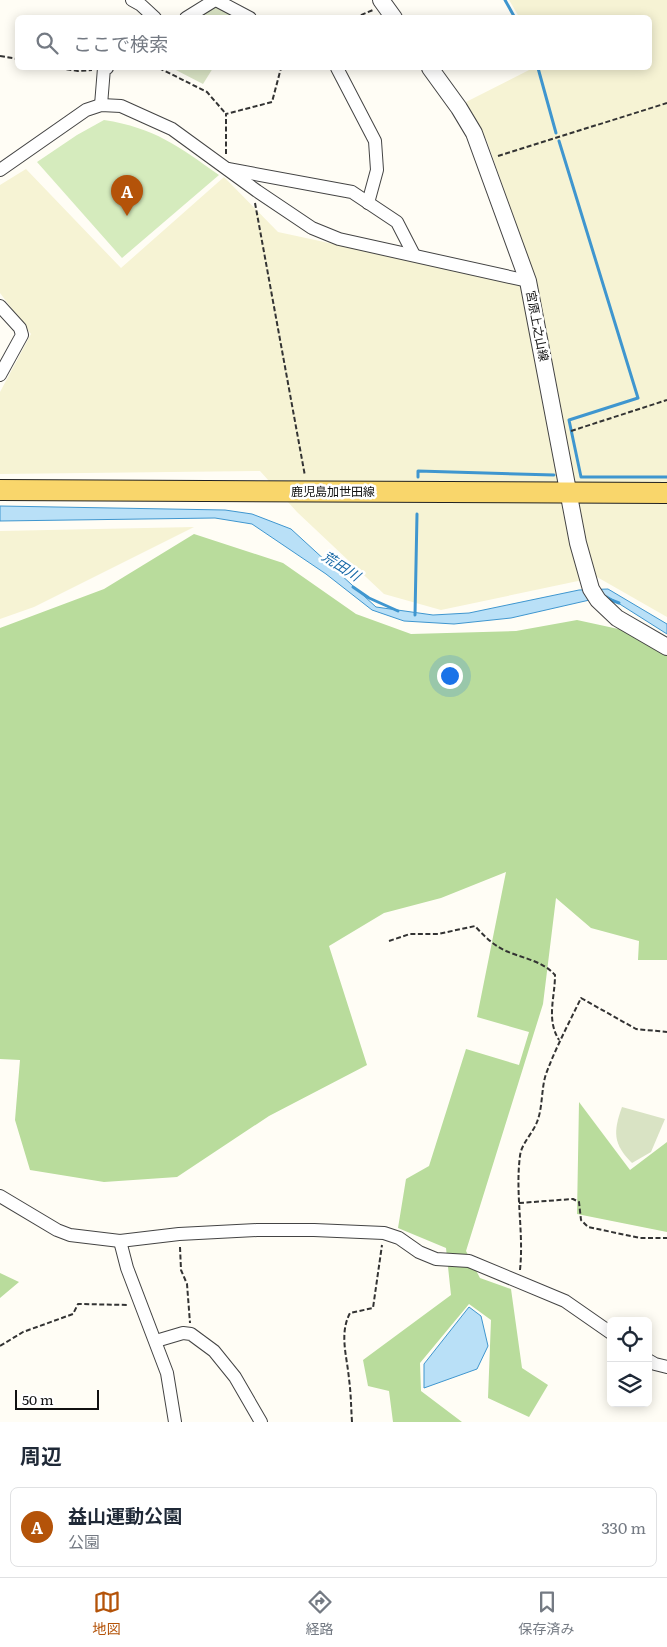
<!DOCTYPE html>
<html lang="ja">
<meta charset="utf-8">
<style>
:root{--surface:#fff;--page:#f2f2f3;--text:#1f2937;--muted:#747a83;--line:#e0e1e3;--accent:#b45309}
body{margin:0;font-family:Literata,"Noto Sans JP",serif;background:var(--page);color:var(--text)}
.controls{position:absolute;right:15px;bottom:15px;display:grid;overflow:hidden;border-radius:8px;box-shadow:0 2px 12px #0003}
.controls button{width:45px;height:45px;display:grid;place-items:center;padding:0;border:0;border-bottom:1px solid var(--line);background:var(--surface);color:var(--text);font:25px sans-serif}
.scale{position:absolute;left:15px;bottom:12px;width:84px;box-sizing:border-box;padding-left:5px;border:2px solid #111;border-top:0;font-size:14px;line-height:18px;white-space:nowrap;color:#111;-webkit-text-stroke:4px #fff;paint-order:stroke}
.you{position:absolute;left:449px;top:675px;width:18px;height:18px;margin:-12px;border:4px solid #fff;border-radius:50%;background:#1a73e8;box-shadow:0 0 0 8px #1a73e833}
.badge{display:grid;place-items:center;width:32px;height:32px;border-radius:50%;background:var(--accent);color:#fff;font-size:16px;font-weight:700}
.pin{position:absolute;translate:-50% -41px;filter:drop-shadow(0 1px 2px #0008)}
.pin::after{content:'';position:absolute;top:26px;width:18px;height:15px;background:inherit;clip-path:polygon(0 0,100% 0,50% 100%)}
.list{margin:0;padding:0;list-style:none}
h2{display:flex;justify-content:space-between;align-items:center;height:65px;margin:0;padding:0 20px;font-size:21px}
h2 small{font-size:16px;font-weight:400;color:var(--muted)}
.list li{display:grid;grid-template-columns:32px 1fr auto;gap:15px;align-items:center;box-sizing:border-box;height:80px;margin:0 10px 10px;padding:0 10px;border:1px solid var(--line);border-radius:8px}
.list b{display:block;font-size:19px;white-space:nowrap}
.list p{margin:0;font-size:16px;white-space:nowrap;color:var(--muted)}
.list em{font-size:16px;font-style:normal;color:var(--muted)}
.icon{flex:none;width:28px;height:28px;fill:none;stroke:currentColor;stroke-width:2;stroke-linecap:round;stroke-linejoin:round}
.map{position:relative;flex:none;width:667px;height:1422px;overflow:hidden}
.search{position:absolute;background:var(--surface);box-shadow:0 2px 12px #0003;left:15px;right:15px;top:15px;height:55px;display:flex;align-items:center;gap:12px;box-sizing:border-box;padding:0 18px;border-radius:8px;color:var(--muted);font-size:19px}
.sheet{height:155px;background:var(--surface)}
nav{display:flex;justify-content:space-around;align-items:center;box-sizing:border-box;height:70px;border-top:1px solid var(--line);background:var(--surface);font-size:14px;color:var(--muted)}
nav a{display:grid;justify-items:center;gap:2px}
nav .on{color:var(--accent)}
.map>svg:first-child{display:block}
</style>
<div class="map">
<svg width="667" height="1422" viewBox="0 0 667 1422">
<rect width="100%" height="100%" fill="#fffdf5"/>
<!-- farmland -->
<g fill="#f6f3d4">
<path d="M509,0H667V617L597,577L441,610L384,594L297,512L260,471L0,474V392L31,334L0,293V185L26,169L121,268L224,177L278,232L538,288L487,141L466,102L533,68H650V18L519,17Z"/>
<path d="M194,527L34,607L0,619V531Z"/>
</g>
<!-- green -->
<path fill="#d5ebbd" d="M104,120C155,128 178,146 219,175L122,258L37,162L77,135Z"/>
<!-- forest -->
<g fill="#b9dc9c">
<path d="M194,534L283,563L356,614L411,634L516,631L577,620L623,630L667,656V960H638L639,941L591,928L556,898L543,1004L466,1251L480,1278L511,1289L522,1368L548,1385L529,1417L488,1398L491,1320L469,1304L420,1363L421,1391L462,1422H393L389,1391L368,1386L363,1360L451,1295L446,1248L398,1228L406,1179L429,1166L466,1049L519,1065L529,1032L477,1017L506,872L441,898L384,913L329,946L367,1065L269,1116L177,1177L104,1182L30,1170L15,1120L20,1060L0,1059V628L104,589Z"/>
<path d="M579,1102L630,1170L667,1142V1232L577,1214Z"/>
<path d="M0,1273L19,1282L0,1298Z"/>
</g>
<!-- cemetery -->
<g fill="#d9e3c4">
<path d="M219,5L240,18H197Z"/>
<path d="M172,68H213L203,84Z"/>
<path d="M622,1107L665,1119L651,1152L632,1163C613,1144 613,1132 622,1107Z"/>
</g>
<!-- water -->
<g fill="#b9e0f7" stroke="#3f96cf">
<path d="M0,506L225,510L252,514L291,529L376,607L433,615L469,613L579,590L608,589L667,624V634L607,596L511,618L454,624L404,621L372,610L326,574L252,524L215,518L0,521Z"/>
<path d="M469,1307L481,1316L488,1346L477,1369L424,1388V1364Z"/>
</g>
<g fill="none" stroke-linecap="round" stroke-linejoin="round">
<!-- stream -->
<g stroke="#3f96cf" stroke-width="3">
<path d="M505,0L515,18"/>
<path d="M538,68L556,133"/>
<path d="M559,141L638,398L569,420L581,477H667"/>
<path d="M418,477V471L554,475"/>
<path d="M353,587L369,598L398,611"/>
<path d="M606,598L619,603"/>
<path d="M415,615L417,514"/>
</g>
<!-- minor casing -->
<g stroke="#444" stroke-width="14">
<g id="minor">
<path d="M132,0L141,5L155,18"/>
<path d="M216,0L250,18"/>
<path d="M186,18L215,0"/>
<path d="M337,68L375,141L377,170L368,203"/>
<path d="M101,105L104,68H107"/>
<path d="M228,169L352,192L397,222L414,255"/>
<path d="M0,170L86,110L101,105L121,106L172,129L257,191L312,228L339,239L528,281"/>
<path d="M0,306L20,328L22,335L0,375"/>
<path d="M0,1196L57,1230L70,1235L120,1241L179,1234L257,1230H314L384,1233L399,1238L419,1252L436,1259L469,1261L565,1301L611,1333"/>
<path d="M120,1241L127,1268L167,1373L175,1422"/>
<path d="M156,1341L183,1333L191,1334L214,1351L235,1377L261,1422"/>
<path d="M648,1360L655,1364L667,1367"/>
</g>
</g>
<!-- tertiary casing -->
<g stroke="#444" stroke-width="18">
<g id="tertiary">
<path d="M381,0L394,18"/>
<path d="M430,68L459,108L474,133L528,281L578,543L591,589L598,600L617,618L667,647"/>
</g>
</g>
<!-- primary casing -->
<g stroke="#222" stroke-width="22">
<path id="primary" d="M0,490L667,493"/>
</g>
<!-- path -->
<g stroke="#333" stroke-width="2" stroke-dasharray="5 2.5" stroke-linecap="butt">
<path d="M354,18L373,10"/>
<path d="M0,56L18,59"/>
<path d="M59,68L78,71L92,70"/>
<path d="M159,68L207,92L226,114"/>
<path d="M226,154V114L272,102L281,68"/>
<path d="M498,156L667,103"/>
<path d="M255,203L305,476"/>
<path d="M571,431L667,400"/>
<path d="M389,941L410,934H438L475,926C484,936 493,945 506,951C522,958 543,961 555,975C555,998 546,1019 559,1040"/>
<path d="M519,1203L573,1199L579,1202L581,1220L588,1227L640,1238H667"/>
<path d="M180,1247L181,1270L187,1284L190,1323"/>
<path d="M520,1270C524,1232 515,1194 520,1156C521,1144 533,1133 537,1122C543,1107 541,1089 546,1074C556,1047 569,1023 581,998L636,1029L667,1032"/>
<path d="M0,1346L23,1332L73,1314L78,1304L129,1305"/>
<path d="M352,1422C351,1407 351,1393 349,1379C347,1356 339,1334 350,1313L373,1308L382,1245"/>
</g>
<!-- minor -->
<use href="#minor" stroke="#fff" stroke-width="12"/>
<!-- tertiary -->
<use href="#tertiary" stroke="#fff" stroke-width="16"/>
<!-- primary -->
<use href="#primary" stroke="#f9d66b" stroke-width="20"/>
</g>
<g text-anchor="middle" stroke-width="5" stroke-linejoin="round" paint-order="stroke">
<!-- street labels -->
<g font-size="12" fill="#111" stroke="#fff">
<text transform="translate(537 326) rotate(79)" y="4">宮原上之山線</text>
<text x="333" y="496">鹿児島加世田線</text>
</g>
<!-- water labels -->
<g font-size="14" font-style="italic" fill="#1768a6" stroke="#fff">
<text transform="translate(341 566) rotate(33)" y="5">荒田川</text>
</g>
</g>
</svg>
<div class="controls">
<button><svg class="icon" aria-label="locate" viewBox="0 0 24 24"><circle cx="12" cy="12" r="6"/><path d="M12 2v4M12 18v4M2 12h4M18 12h4"/></svg></button>
<button><svg class="icon" aria-label="layers" viewBox="0 0 24 24"><path d="M12 4l9 5-9 5-9-5zM3 14l9 5 9-5"/></svg></button>
</div>
<div class="scale">50 m</div>
<div class="you"></div>
<div class="pin badge" style="left:127px;top:216px">A</div>
<div class="search"><svg class="icon" aria-label="search" viewBox="0 0 24 24"><circle cx="10" cy="10" r="6"/><path d="M15 15l6 6"/></svg>ここで検索</div>
</div>
<section class="sheet">
<h2>周辺<small></small></h2>
<ul class="list">
<li><span class="badge">A</span><div><b>益山運動公園</b><p>公園</p></div><em>330 m</em></li>
</ul>
</section>
<nav>
<a class="on"><svg class="icon" aria-label="map" viewBox="0 0 24 24"><path d="M3 6l6-2 6 2 6-2v14l-6 2-6-2-6 2zM9 4v14M15 6v14"/></svg>地図</a>
<a><svg class="icon" aria-label="directions" viewBox="0 0 24 24"><path d="M12 3l9 9-9 9-9-9zM9 14v-3h6M13 9l2 2-2 2"/></svg>経路</a>
<a><svg class="icon" aria-label="saved" viewBox="0 0 24 24"><path d="M7 4h10v16l-5-4-5 4z"/></svg>保存済み</a>
</nav>
